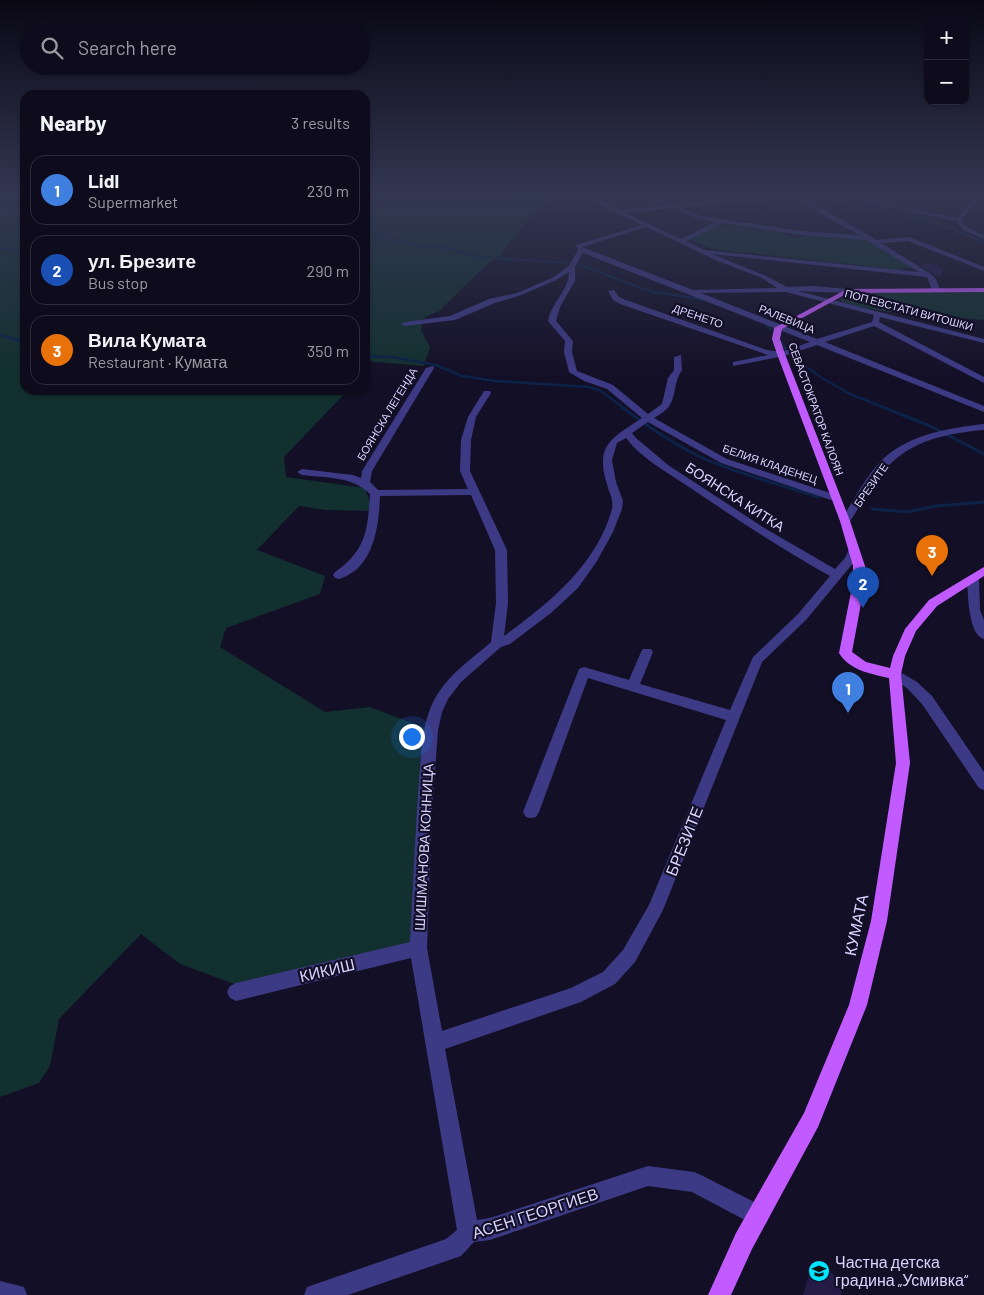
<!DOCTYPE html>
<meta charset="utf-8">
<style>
:root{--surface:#0e0b1c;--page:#1c1929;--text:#f1f3f6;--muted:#9b9ba3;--line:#2e2b3b;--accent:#db2777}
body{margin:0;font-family:Barlow,sans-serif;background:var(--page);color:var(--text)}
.controls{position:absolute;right:15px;top:15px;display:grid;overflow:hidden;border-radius:10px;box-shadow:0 1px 4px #0004}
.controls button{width:45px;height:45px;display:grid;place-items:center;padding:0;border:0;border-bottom:1px solid var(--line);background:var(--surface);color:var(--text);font:25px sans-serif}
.you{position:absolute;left:411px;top:736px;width:18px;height:18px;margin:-12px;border:4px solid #fff;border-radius:50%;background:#1a73e8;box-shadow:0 0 0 8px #1a73e833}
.badge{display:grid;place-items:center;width:32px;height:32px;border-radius:50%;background:var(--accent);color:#fff;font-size:16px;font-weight:700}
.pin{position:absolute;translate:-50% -41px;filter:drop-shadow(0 1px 2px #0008)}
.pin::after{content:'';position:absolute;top:26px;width:18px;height:15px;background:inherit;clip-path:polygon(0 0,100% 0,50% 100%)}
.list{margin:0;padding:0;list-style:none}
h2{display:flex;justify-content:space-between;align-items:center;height:65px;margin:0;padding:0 20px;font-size:21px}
h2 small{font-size:16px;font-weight:400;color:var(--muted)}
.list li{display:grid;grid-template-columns:32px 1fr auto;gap:15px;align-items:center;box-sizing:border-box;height:70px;margin:0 10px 10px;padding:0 10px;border:1px solid var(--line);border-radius:15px}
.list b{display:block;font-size:19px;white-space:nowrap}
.list p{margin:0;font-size:16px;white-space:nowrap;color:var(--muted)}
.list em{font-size:16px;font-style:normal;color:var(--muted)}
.icon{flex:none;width:28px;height:28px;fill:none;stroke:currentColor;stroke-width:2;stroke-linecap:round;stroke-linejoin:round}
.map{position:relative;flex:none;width:984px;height:1295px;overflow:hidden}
.search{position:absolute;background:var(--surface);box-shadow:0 1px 4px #0004;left:20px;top:20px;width:350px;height:55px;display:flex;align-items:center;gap:12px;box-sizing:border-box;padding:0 18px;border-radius:28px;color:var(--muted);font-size:19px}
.panel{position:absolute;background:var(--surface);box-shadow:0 1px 4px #0004;left:20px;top:90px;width:350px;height:305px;border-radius:15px}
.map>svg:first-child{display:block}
</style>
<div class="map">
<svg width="984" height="1295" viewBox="0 0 984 1295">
<rect width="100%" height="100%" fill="#130f26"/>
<!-- green -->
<g fill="#12302f">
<path d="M0,194H25V390H348L284,457L286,477L365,488L373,511L326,510L299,506L257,550L325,576L320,594L226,628L220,647L325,712L370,707L431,730L418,948L237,985L180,964L141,934L59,1019L50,1066L39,1083L0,1097Z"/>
<path d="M365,194H557L537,209L499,256L482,269L439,311L427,316L422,322L421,330L430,347L424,366L365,361Z"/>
<path d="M738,225C749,226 763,225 775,229C789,233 792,243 808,235L866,240L914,268H906L898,271L875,267L739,252L712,249L689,239L717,226Z"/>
<path d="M865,292H984V320C958,317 855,313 840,300L847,295Z"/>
</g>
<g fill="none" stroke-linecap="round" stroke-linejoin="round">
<!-- stream-far2 -->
<g stroke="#0c2248" stroke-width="2">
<path d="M812,194L886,212L927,219L984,242"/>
<path d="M365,229L412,245L448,248L482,257L569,263"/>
<path d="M0,249L25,251"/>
<path d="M578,264L646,290"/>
</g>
<!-- stream-far1 -->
<g stroke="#0c2248" stroke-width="2.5">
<path d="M642,288L654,292L706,300"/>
<path d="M766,324L771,329"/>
<path d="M0,335L25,342"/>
<path d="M781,342L786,349"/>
<path d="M790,355L822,378L850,394L888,409"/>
<path d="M365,356L392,357L436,365L462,376L495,381L589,387L601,391L625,409"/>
</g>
<!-- stream -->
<g stroke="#0c2248" stroke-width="3">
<path d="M623,408C649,427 676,446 705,459C742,475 781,485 819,497"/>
<path d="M885,408L930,426L984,454"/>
<path d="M872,509L907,512L936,506L984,502"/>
</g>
</g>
<!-- building -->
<g fill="#241b47">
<path d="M932,263L943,269L941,277L935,275L920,265Z"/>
<path d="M813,1260L844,1282L841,1295H803Z"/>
</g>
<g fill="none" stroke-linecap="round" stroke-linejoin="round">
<!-- minor -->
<g fill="#3d3a85" fill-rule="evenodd">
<path d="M578,194H586L620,210L665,205L640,194H648L673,205L723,199L791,198L789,196L792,194L812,202L876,240L909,237L984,267V271L908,241L881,243L931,274L936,279L940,290L936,292L932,290L927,277L712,254L766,276L787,287L813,286L847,289L851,291L847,293L798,291L984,339V343L880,317L879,322L984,377V383L874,326L825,342L984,406V412L817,345L784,356L733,366V362L768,355L620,304L613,300L608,291L614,290L619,297L626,300L767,350L781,352L810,342L583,253L575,267V281L560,307L556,321L573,341L572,352L577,371L613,385L648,414L662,404L668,378L674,370V357L681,355L682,370C674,381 676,394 670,405C666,411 659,415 654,418L727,459L839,496L840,498L839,500H831L721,463L648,422L632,433L636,438L668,465L766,529L835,569L845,558L850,547H858L859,549L854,562L806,620L762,662L663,910L635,962L615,984L581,1002L445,1049L477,1220L490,1218L648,1166L694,1172L701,1175L766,1208L769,1216L766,1224L758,1227L692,1192L648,1186L490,1240L474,1242L461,1256L348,1295H304L307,1287L446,1239L457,1230L411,958L236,1001L230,998L227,992L230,986L236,983L410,942C413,888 415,834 419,781C422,751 421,718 439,692C452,672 473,658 491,642L496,603L495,550L471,495L380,496C379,525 374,569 339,579L335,578L333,575L335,572C366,551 368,529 370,494C352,476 326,478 302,475L297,472L302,469L353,475L361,478L362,471L426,368L433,366L434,368L372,471L370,482L378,490L468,489L460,471L461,440L468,417L484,391H490L491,393L476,417L471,440L470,471L507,550L508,603L504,636C549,603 596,566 612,509C614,500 609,493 607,484C594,444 614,437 642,418L607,389L584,381L569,372L564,352L565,341L548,321C551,303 569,290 569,272L556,280L521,295L495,303L455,320L405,326L401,324L405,322L450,316L489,299L517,293L552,278L569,266L578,250L576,245L642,225ZM799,201L859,235L801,231L701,216L680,207L723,203ZM672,208L698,219L716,222L681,239L626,213ZM724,223L801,235L866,240L919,272L704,250L686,241ZM646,227L718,261L762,278L777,288L693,290L582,247ZM784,292H786L874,315L872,322L817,339L701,293ZM626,438C642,459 667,472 689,487C735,518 781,549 830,576L798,614L753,657L730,710L640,684L653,652L651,649H643L641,652L629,680L584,667L579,669L523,812L526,817L531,818L536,817L539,812L588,678L726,720L649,905L623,950L603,972L571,988L442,1031L427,948L432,813L438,730L442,712L448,699L461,682L501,647L510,644L551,613L578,588L597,561L613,532L622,509L623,501L616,482L612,460L617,443Z"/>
<path d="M827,194H839L957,218L975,198H979L961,220L968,228L984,235V239L963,230L956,221Z"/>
<path d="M984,424V430C949,433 910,440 886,469C871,485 861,505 849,523H841L840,521C854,501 866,475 884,458C911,434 949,428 984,424Z"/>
<path d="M973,575L979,579L980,610L984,620V639C968,635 968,593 967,579Z"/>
<path d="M895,669L917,682L932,696L984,772V790L979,788L922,704L907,688L890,677L889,674L890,671Z"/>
<path d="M0,1281L24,1287L27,1295H0Z"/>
</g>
<!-- major -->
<path fill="#c25bff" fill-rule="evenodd" d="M984,288V292L848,293L782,329L780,339L785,354L850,521L865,566V582L852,652L866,662L890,668L893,656L905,629L929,600L984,567V576L937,606L916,631L905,656L901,674L910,763L887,921L867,1005L818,1127L752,1249L731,1295H708L736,1233L804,1113L849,1005L871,921L896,763L889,678C871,674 849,670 839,653L853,582V566L840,521L777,354L772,339L774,328L847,289Z"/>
</g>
<!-- sky -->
<linearGradient id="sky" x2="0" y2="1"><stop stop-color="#0a0815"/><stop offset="0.52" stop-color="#333752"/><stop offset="1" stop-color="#333752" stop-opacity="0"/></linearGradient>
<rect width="984" height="376" fill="url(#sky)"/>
<!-- icons -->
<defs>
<g id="school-disc" transform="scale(1.125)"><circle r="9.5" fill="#00e5ff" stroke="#130f26"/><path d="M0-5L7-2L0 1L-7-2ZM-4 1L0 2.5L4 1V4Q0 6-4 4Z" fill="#111"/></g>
</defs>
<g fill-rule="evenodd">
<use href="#school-disc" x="819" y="1271"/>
</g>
<g text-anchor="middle" stroke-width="4.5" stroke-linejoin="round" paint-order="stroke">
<!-- far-street labels -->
<g font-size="11" fill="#d9d4ff" stroke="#130f26">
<text transform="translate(909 310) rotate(15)" y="4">ПОП ЕВСТАТИ ВИТОШКИ</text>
<text transform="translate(698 316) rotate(19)" y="4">ДРЕНЕТО</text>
<text transform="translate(787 319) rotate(22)" y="4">РАЛЕВИЦА</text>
<text transform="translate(816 409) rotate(70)" y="4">СЕВАСТОКРАТОР КАЛОЯН</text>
<text transform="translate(387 414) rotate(-59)" y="4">БОЯНСКА ЛЕГЕНДА</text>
<text transform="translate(770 464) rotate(19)" y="4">БЕЛИЯ КЛАДЕНЕЦ</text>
<text transform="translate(871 485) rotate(-55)" y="4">БРЕЗИТЕ</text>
</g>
<!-- street labels -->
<g font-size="14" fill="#d9d4ff" stroke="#130f26">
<text transform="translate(735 497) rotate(33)" y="5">БОЯНСКА КИТКА</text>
<text transform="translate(424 847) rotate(-87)" y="5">ШИШМАНОВА КОННИЦА</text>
</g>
<!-- near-street labels -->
<g font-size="16" fill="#d9d4ff" stroke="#130f26">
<text transform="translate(684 841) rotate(-68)" y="6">БРЕЗИТЕ</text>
<text transform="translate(856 925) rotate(-78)" y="6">КУМАТА</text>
<text transform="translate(327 970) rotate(-13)" y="6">КИКИШ</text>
<text transform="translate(535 1213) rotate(-18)" y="6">АСЕН ГЕОРГИЕВ</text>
</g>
<!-- near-poi labels -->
<g font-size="16" fill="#d9d4ff" stroke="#130f26" text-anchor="start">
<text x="835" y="1268">Частна детска<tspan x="835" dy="18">градина „Усмивка“</tspan></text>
</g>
</g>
</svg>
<div class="controls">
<button>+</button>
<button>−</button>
</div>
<div class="you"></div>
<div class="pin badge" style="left:848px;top:713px;background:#3f7fe0">1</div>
<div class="pin badge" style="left:863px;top:608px;background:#1a4fb4">2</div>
<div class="pin badge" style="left:932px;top:576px;background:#e8710a">3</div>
<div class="search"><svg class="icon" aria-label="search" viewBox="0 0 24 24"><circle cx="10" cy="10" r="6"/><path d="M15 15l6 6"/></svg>Search here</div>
<section class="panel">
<h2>Nearby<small>3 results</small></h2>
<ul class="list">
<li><span class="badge" style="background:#3f7fe0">1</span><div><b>Lidl</b><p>Supermarket</p></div><em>230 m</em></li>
<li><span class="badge" style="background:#1a4fb4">2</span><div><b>ул. Брезите</b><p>Bus stop</p></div><em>290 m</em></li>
<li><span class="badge" style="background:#e8710a">3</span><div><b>Вила Кумата</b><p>Restaurant · Кумата</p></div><em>350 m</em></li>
</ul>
</section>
</div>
